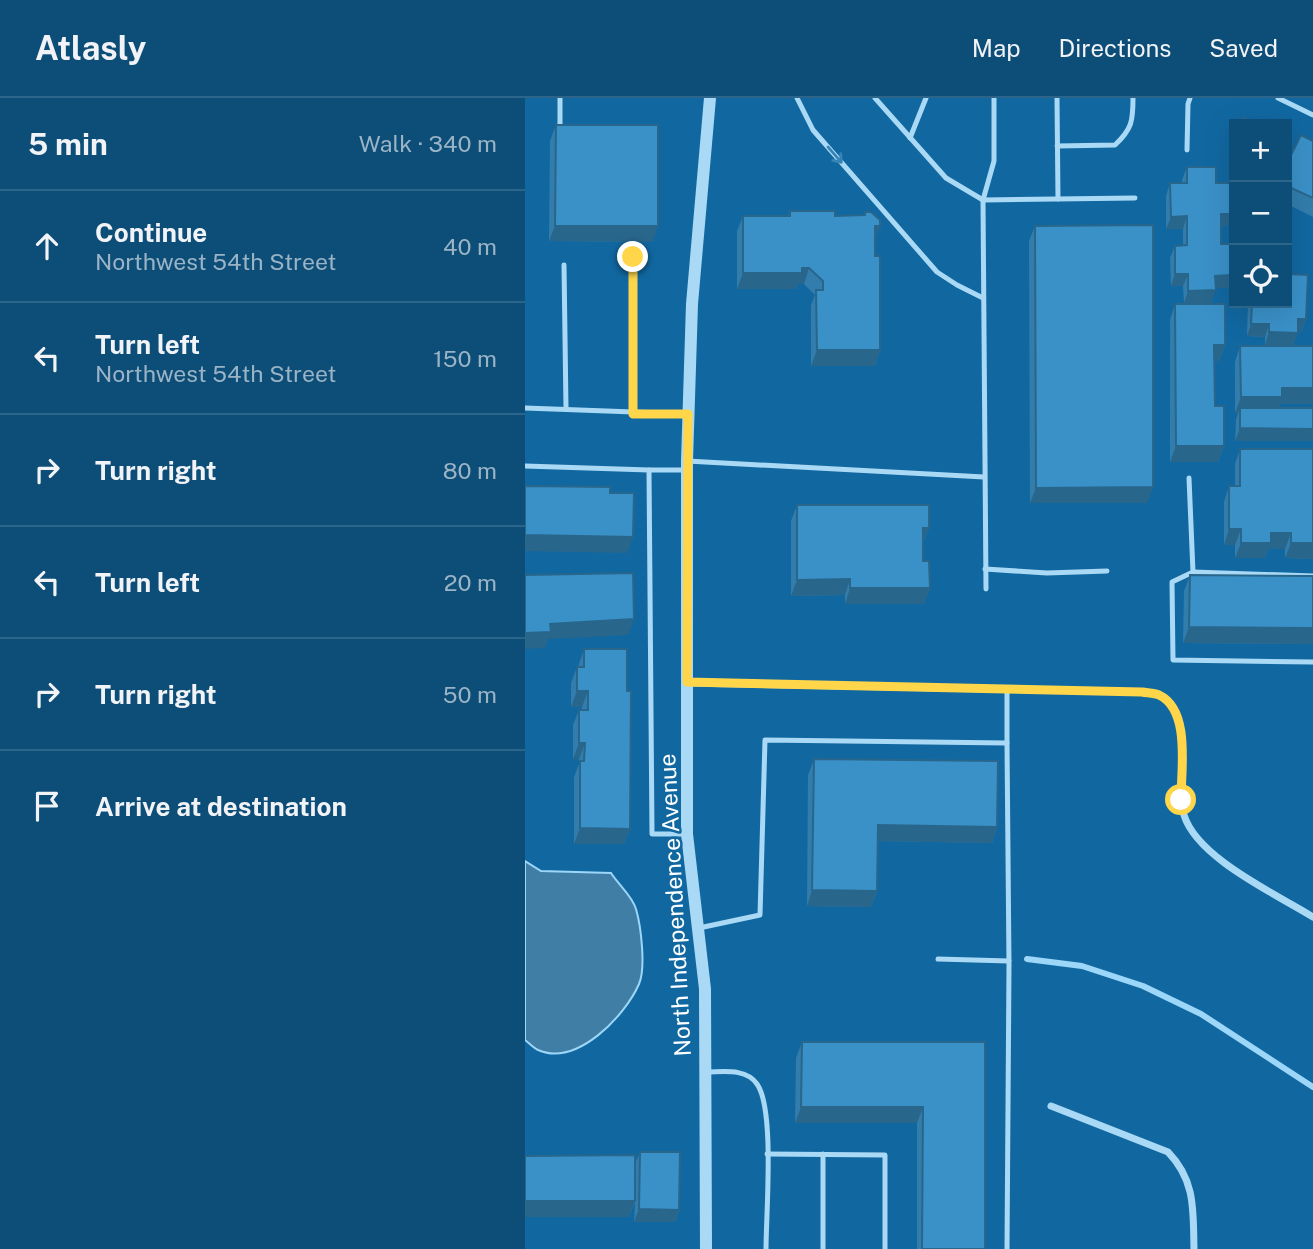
<!DOCTYPE html>
<meta charset="utf-8">
<style>
:root{--surface:#0d4e79;--page:#1b5880;--text:#f1f3f6;--muted:#9ab4c6;--line:#2d658a}
body{margin:0;font-family:"Public Sans",sans-serif;background:var(--page);color:var(--text)}
.controls{position:absolute;right:21px;top:21px;display:grid;overflow:hidden;border-radius:0px;box-shadow:0 7px 28px #0002}
.controls button{width:63px;height:63px;display:grid;place-items:center;padding:0;border:0;border-bottom:2px solid var(--line);background:var(--surface);color:var(--text);font:35px sans-serif}
.stop{position:absolute;width:21px;height:21px;margin:-16px;border:5px solid #ffd54a;border-radius:50%;background:#fff}
.stop.end{background:#ffd54a;border-color:#fff;box-shadow:0 2px 7px #0008}
.list{margin:0;padding:0;list-style:none}
h2{display:flex;justify-content:space-between;align-items:center;height:91px;margin:0;padding:0 28px;font-size:30px}
h2 small{font-size:23px;font-weight:400;color:var(--muted)}
.list li{display:grid;grid-template-columns:46px 1fr auto;gap:21px;align-items:center;box-sizing:border-box;height:112px;padding:0 28px;border-top:2px solid var(--line)}
.list b{display:block;font-size:26px;white-space:nowrap}
.list p{margin:0;font-size:23px;white-space:nowrap;color:var(--muted)}
.list em{font-size:23px;font-style:normal;color:var(--muted)}
.icon{flex:none;width:38px;height:38px;fill:none;stroke:currentColor;stroke-width:2;stroke-linecap:round;stroke-linejoin:round}
.map{position:relative;flex:none;width:788px;height:1151px;overflow:hidden}
header{display:flex;align-items:center;gap:42px;box-sizing:border-box;height:98px;padding:0 35px;background:var(--surface);border-bottom:2px solid var(--line)}
header strong{font-size:33px}
nav{display:flex;gap:38px;margin-inline-start:auto;font-size:24px}
main{display:flex}
aside{flex:1;background:var(--surface)}
.map>svg:first-child{display:block}
</style>
<header>
<strong>Atlasly</strong>
<nav><a>Map</a><a>Directions</a><a>Saved</a></nav>
</header>
<main>
<aside>
<h2>5 min<small>Walk · 340 m</small></h2>
<ul class="list">
<li><svg class="icon" aria-label="ahead" viewBox="0 0 24 24"><path d="M12 20V5M6 11l6-6 6 6"/></svg><div><b>Continue</b><p>Northwest 54th Street</p></div><em>40 m</em></li>
<li><svg class="icon" aria-label="left" viewBox="0 0 24 24"><path d="M17 20v-9H6M10 6l-5 5 5 5"/></svg><div><b>Turn left</b><p>Northwest 54th Street</p></div><em>150 m</em></li>
<li><svg class="icon" aria-label="right" viewBox="0 0 24 24"><path d="M7 20v-9h11M14 6l5 5-5 5"/></svg><div><b>Turn right</b></div><em>80 m</em></li>
<li><svg class="icon" aria-label="left" viewBox="0 0 24 24"><path d="M17 20v-9H6M10 6l-5 5 5 5"/></svg><div><b>Turn left</b></div><em>20 m</em></li>
<li><svg class="icon" aria-label="right" viewBox="0 0 24 24"><path d="M7 20v-9h11M14 6l5 5-5 5"/></svg><div><b>Turn right</b></div><em>50 m</em></li>
<li><svg class="icon" aria-label="arrive" viewBox="0 0 24 24"><path d="M6 21V4h12l-3 4 3 4H6"/></svg><div><b>Arrive at destination</b></div></li>
</ul>
</aside>
<div class="map">
<svg width="788" height="1151" viewBox="0 0 788 1151">
<rect width="100%" height="100%" fill="#1168a1"/>
<!-- water -->
<path fill="#417ea5" stroke="#9cd6f8" stroke-width="2" d="M0,763L16,773L86,775C93,786 108,799 111,811C116,828 121,870 114,886C100,918 52,969 13,952C9,950 4,945 0,942Z"/>
<g fill="none" stroke-linecap="round" stroke-linejoin="round">
<!-- stream -->
<path stroke="#9cd6f8" stroke-width="6" d="M502,861L557,868L618,888L676,916L788,989"/>
<!-- service -->
<g stroke="#aad9f5" stroke-width="5">
<path d="M35,0V32"/>
<path d="M272,0L288,32L412,174L432,187L458,200"/>
<path d="M350,0L421,80L458,102L610,100"/>
<path d="M532,0L533,101"/>
<path d="M753,0L788,17"/>
<path d="M385,40L401,0"/>
<path d="M532,48L590,47C607,31 608,23 608,0"/>
<path d="M662,52L663,6L665,0"/>
<path d="M108,159V316"/>
<path d="M39,167L41,311"/>
<path d="M0,310L163,316"/>
<path d="M162,363L459,379"/>
<path d="M0,368L124,372L127,736H162"/>
<path d="M124,372H162"/>
<path d="M664,380L668,474"/>
<path d="M460,471L522,475L582,473"/>
<path d="M788,478L668,474L647,484L648,562L788,564"/>
<path d="M461,491L458,102L469,63V0"/>
<path d="M174,830L235,817L240,642L482,645V592"/>
<path d="M413,861L484,863"/>
<path d="M182,974C198,974 221,970 232,986C250,1011 241,1116 241,1151"/>
<path d="M242,1056L360,1057V1151"/>
<path d="M298,1151V1056"/>
<path d="M482,1151L484,867L482,645"/>
</g>
<!-- minor -->
<g stroke="#aad9f5" stroke-width="7">
<path d="M162,585L617,594C622,595 629,595 633,596C672,613 649,684 659,717C672,760 751,796 788,819"/>
<path d="M526,1008L643,1054C671,1083 668,1113 669,1151"/>
</g>
<!-- tertiary -->
<path stroke="#aad9f5" stroke-width="12" d="M181,1151L180,891L162,736V363L167,206L185,0"/>
</g>
<!-- wall -->
<g fill="#327dac">
<path d="M31,27L128,144L24,143L25,43Z"/>
<path d="M788,43V119L762,106V65Z"/>
<path d="M709,44V61L704,59Z"/>
<path d="M662,69L691,85L707,116L702,128H696V146L707,177L703,190H690L686,205H659L658,188H646L645,160L650,148L658,147V131H641V98L645,85H657V82Z"/>
<path d="M265,113L310,118L339,117L340,114L355,128L350,140V158L355,252L350,268H286V207L290,197L279,186H273L271,191H212V133L218,118H263Z"/>
<path d="M510,128L622,405H505L504,143Z"/>
<path d="M723,205H762L781,221L777,233H773L768,247H740V239L722,238Z"/>
<path d="M650,206L700,247L694,263H690V308L699,348L693,364H645V222Z"/>
<path d="M715,248L788,306H755L710,343L711,322L713,315H710V264Z"/>
<path d="M715,351L788,461L760,460V451H743L740,460H710V447H699V404L704,388H710V366Z"/>
<path d="M272,407L404,430L398,445V463L405,490L399,506H320V497L266,498V423Z"/>
<path d="M665,477L788,478V546L658,545L659,493Z"/>
<path d="M59,551L102,593L105,731L99,746H49V679L54,666V661H48V627L54,612H57V609H46V585L52,569H53Z"/>
<path d="M289,661L472,729L467,745L352,743V793L346,809L282,808L283,677Z"/>
<path d="M277,944H460V1151H392V1025H270L271,960Z"/>
<path d="M115,1054L154,1112L150,1124H109L110,1104L104,1119L110,1066Z"/>
</g>
<!-- shaded-wall -->
<g fill="#29668c">
<path d="M696,116H707L702,128H691Z"/>
<path d="M662,118L658,131H641L646,119Z"/>
<path d="M30,128H133L128,144L24,143Z"/>
<path d="M350,128H355L349,143Z"/>
<path d="M277,170H284L279,186H273L271,191H212L218,175Z"/>
<path d="M650,176H663L658,188H646Z"/>
<path d="M707,177L703,190H686L690,178Z"/>
<path d="M691,192L686,205H659L663,193Z"/>
<path d="M773,221H781L777,233H769Z"/>
<path d="M726,226H744L740,239L722,238Z"/>
<path d="M744,234L773,235L768,247H740Z"/>
<path d="M689,247H700L694,263H684Z"/>
<path d="M292,252H355L350,268H286Z"/>
<path d="M757,290H788V306H755L752,315L715,310L713,315H710L716,299Z"/>
<path d="M715,330L788,331V343H710Z"/>
<path d="M651,348H699L693,364H645Z"/>
<path d="M628,389L622,405H505L511,390Z"/>
<path d="M398,430H404L398,445H392Z"/>
<path d="M704,431H716L710,447H699Z"/>
<path d="M746,435H766L760,451H743L740,460H710L716,445Z"/>
<path d="M0,437L108,439L102,455L0,453Z"/>
<path d="M766,445H788V461L760,460Z"/>
<path d="M325,481L320,497L266,498L272,482Z"/>
<path d="M325,490H405L399,506H320Z"/>
<path d="M109,521L103,537L23,541L20,550L0,551V535L25,526Z"/>
<path d="M664,529L788,530V546L658,545Z"/>
<path d="M52,593H63L57,609H46Z"/>
<path d="M54,645H60L54,661H48Z"/>
<path d="M353,727L472,729L467,745L347,743Z"/>
<path d="M55,730L105,731L99,746H49Z"/>
<path d="M287,792L352,793L346,809L282,808Z"/>
<path d="M276,1009H398L392,1025H270Z"/>
<path d="M0,1103H110L104,1119H0Z"/>
<path d="M114,1111L154,1112L150,1124H109Z"/>
</g>
<!-- building -->
<g fill="#3a91c8" stroke="#29668c" stroke-width="2">
<path d="M719,20L735,26H717Z"/>
<path d="M31,27H133V128H30Z"/>
<path d="M776,37L788,43V100L762,88V65Z"/>
<path d="M662,69H691V85H707V116H696V146H707V177L690,178L691,192L663,193V176H650V148L662,147V118L646,119L645,85H662Z"/>
<path d="M265,113H310V118L340,117V114H346L355,122V128H350V158H355V252H292L291,192H298V183L284,170H277V175H218V118H265Z"/>
<path d="M628,127V389L511,390L510,128Z"/>
<path d="M762,176L783,177L781,221H773V235L744,234V226H726L727,205H762Z"/>
<path d="M650,206H700V247H689L690,308H699V348H651Z"/>
<path d="M715,248H788V290H757V299H716Z"/>
<path d="M715,310H788V331L715,330Z"/>
<path d="M715,351H788V445H766V435H746V445H716V431H704V388H715Z"/>
<path d="M0,388L85,389V395H109L108,439L0,437Z"/>
<path d="M272,407H404V430H398V463H404L405,490H325V481L272,482Z"/>
<path d="M108,475L109,521L25,526L26,534L0,535V477Z"/>
<path d="M665,477L788,478V530L664,529Z"/>
<path d="M59,551H102V593H106L105,731L55,730V663H59L60,645H54V612H63V593H52V569H59Z"/>
<path d="M289,661L473,663L472,729L353,727L352,793L287,792Z"/>
<path d="M277,944H460V1151H397L398,1009H276Z"/>
<path d="M115,1054H155L154,1112L114,1111Z"/>
<path d="M110,1057V1103H0V1058Z"/>
</g>
<!-- one-way arrows -->
<defs><path id="oneway-shaft" d="M-6 0H5M1.5-3L5.5 0L1.5 3" fill="none" stroke-width="1.6" stroke-linecap="round" stroke-linejoin="round" transform="scale(1.75)"/></defs>
<use stroke="#3784b6" href="#oneway-shaft" transform="translate(310 57) rotate(49)"/>
<g fill="none" stroke-linecap="round" stroke-linejoin="round">
<!-- route -->
<path stroke="#ffd54a" stroke-width="9" d="M108,159V316H163L162,584L617,594C622,595 629,595 634,597C666,612 656,672 656,702"/>
</g>
<g text-anchor="middle" stroke-width="5" stroke-linejoin="round" paint-order="stroke">
<!-- street labels -->
<g font-size="23" fill="#fff" stroke="#1168a1">
<text transform="translate(150 807) rotate(-93)" y="8">North Independence Avenue</text>
</g>
</g>
</svg>
<div class="controls">
<button>+</button>
<button>−</button>
<button><svg class="icon" aria-label="locate" viewBox="0 0 24 24"><circle cx="12" cy="12" r="6"/><path d="M12 2v4M12 18v4M2 12h4M18 12h4"/></svg></button>
</div>
<div class="stop" style="left:656px;top:702px"></div>
<div class="stop end" style="left:108px;top:159px"></div>
</div>
</main>
